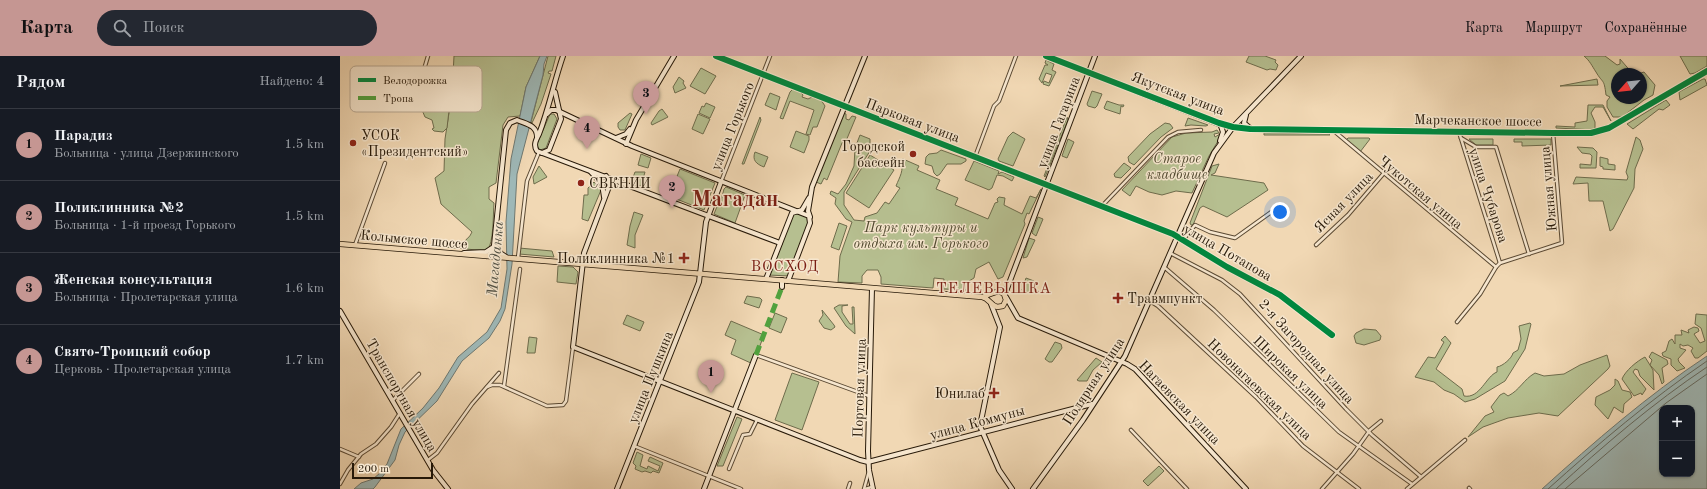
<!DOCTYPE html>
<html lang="ru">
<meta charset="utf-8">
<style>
:root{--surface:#171b24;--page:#242831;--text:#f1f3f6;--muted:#9ea1a6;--line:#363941;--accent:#c59692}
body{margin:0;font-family:"Old Standard TT",serif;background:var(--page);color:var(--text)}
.controls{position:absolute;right:12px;bottom:12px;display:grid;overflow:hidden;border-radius:8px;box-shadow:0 1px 3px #0004}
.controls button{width:36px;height:36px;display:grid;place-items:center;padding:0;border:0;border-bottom:1px solid var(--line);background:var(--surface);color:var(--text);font:20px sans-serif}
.compass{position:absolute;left:1271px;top:12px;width:36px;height:36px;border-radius:50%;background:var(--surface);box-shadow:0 1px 3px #0004;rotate:243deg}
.scale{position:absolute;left:12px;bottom:10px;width:81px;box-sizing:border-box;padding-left:4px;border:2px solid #271908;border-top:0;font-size:11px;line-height:14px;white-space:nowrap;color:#271908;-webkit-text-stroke:3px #f6e6ce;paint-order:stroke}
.you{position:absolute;left:940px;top:156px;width:14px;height:14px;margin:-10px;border:3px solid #fff;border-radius:50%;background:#1a73e8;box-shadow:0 0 0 6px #1a73e833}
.badge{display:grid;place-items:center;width:26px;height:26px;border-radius:50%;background:var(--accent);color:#111;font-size:13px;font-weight:700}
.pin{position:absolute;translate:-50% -33px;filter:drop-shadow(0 1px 2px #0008)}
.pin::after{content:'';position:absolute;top:21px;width:14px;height:12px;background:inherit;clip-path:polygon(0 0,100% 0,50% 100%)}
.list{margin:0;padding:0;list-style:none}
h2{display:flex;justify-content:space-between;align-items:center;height:52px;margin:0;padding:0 16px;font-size:17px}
h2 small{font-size:13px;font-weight:400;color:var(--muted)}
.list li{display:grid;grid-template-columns:26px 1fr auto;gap:12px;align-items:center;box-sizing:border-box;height:72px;padding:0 16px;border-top:1px solid var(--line)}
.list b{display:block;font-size:15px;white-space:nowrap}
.list p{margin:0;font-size:13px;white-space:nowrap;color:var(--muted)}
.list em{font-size:13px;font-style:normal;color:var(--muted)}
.icon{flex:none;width:22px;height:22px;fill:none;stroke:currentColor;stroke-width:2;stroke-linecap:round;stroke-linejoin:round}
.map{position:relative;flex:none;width:1367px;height:433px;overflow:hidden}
header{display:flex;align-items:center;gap:24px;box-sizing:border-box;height:56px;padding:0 20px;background:var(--accent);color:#111}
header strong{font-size:19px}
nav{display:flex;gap:22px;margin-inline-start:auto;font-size:14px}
.search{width:280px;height:36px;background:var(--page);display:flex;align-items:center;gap:10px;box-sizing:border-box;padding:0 14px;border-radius:22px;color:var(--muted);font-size:15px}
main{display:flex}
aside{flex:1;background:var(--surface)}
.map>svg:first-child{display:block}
</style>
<header>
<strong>Карта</strong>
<div class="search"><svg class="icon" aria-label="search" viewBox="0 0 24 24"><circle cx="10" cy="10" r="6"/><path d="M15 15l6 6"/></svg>Поиск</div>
<nav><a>Карта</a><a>Маршрут</a><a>Сохранённые</a></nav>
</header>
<main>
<aside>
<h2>Рядом<small>Найдено: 4</small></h2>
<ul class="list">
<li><span class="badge">1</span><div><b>Парадиз</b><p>Больница · улица Дзержинского</p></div><em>1.5 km</em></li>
<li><span class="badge">2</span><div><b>Поликлинника №2</b><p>Больница · 1-й проезд Горького</p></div><em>1.5 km</em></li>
<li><span class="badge">3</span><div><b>Женская консультация</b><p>Больница · Пролетарская улица</p></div><em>1.6 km</em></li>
<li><span class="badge">4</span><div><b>Свято-Троицкий собор</b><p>Церковь · Пролетарская улица</p></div><em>1.7 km</em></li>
</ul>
</aside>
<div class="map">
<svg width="1367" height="433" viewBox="0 0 1367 433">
<rect width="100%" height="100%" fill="#f1d8b4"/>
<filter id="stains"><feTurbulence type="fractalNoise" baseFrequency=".005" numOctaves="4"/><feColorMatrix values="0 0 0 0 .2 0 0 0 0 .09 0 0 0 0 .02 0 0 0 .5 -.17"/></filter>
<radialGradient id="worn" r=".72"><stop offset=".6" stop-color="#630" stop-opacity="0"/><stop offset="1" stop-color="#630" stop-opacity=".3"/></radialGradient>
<!-- green -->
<g fill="#b6bf90" stroke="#6e6c4c">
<path d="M114,0H200L186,31L180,60L168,61L163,69L156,127L149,131V143L154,147C153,158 154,187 147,195L105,191H118L122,189C124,184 130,182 132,176L101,148L95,122L104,115L105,83L112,37Z"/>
<path d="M208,0H216L212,15H209L208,17L211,18L201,48L192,67L191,66Z"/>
<path d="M909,0H925L936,4L935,6L938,9L936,14L930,13L927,14L906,6Z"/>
<path d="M1244,0H1265L1277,9L1280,8V3L1293,18H1277V42H1301V18H1298L1304,16L1315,29L1313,39L1304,44L1282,61H1273L1267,51V45L1270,41L1266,39C1264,22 1263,28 1256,16C1252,10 1250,5 1244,0Z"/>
<path d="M1340,0H1367V10L1355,17L1350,18Z"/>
<path d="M706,4L714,8L712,14L716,16L709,30L703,28L704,25L709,27L712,19L706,17L702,27L699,23L705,9H708L705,7Z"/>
<path d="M361,12L376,20L365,38L350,30Z"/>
<path d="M339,21L344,25L343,27L346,32L335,37L333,31Z"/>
<path d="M1257,23L1258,29L1220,30Z"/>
<path d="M1363,23H1365L1367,29L1340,44L1339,36Z"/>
<path d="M453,33L459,35L463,39L462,41L468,43L472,41L481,44L485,50L477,71H473L470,79L466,78L474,54L450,45L443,63L440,62L450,36Z"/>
<path d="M752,35L762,38L757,50L755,52L748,50L747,48Z"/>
<path d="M794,36L879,70V71L793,37Z"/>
<path d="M430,37L440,41L436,54L425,49Z"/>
<path d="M99,43L110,46L107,72L103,76L94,75L92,73L94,72L92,64L85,61L82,54L87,48Z"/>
<path d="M1326,44L1330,49L1323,54L1319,53L1293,73L1287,68Z"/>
<path d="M767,45L779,49H784L783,51L781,50L780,58L765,53L764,52Z"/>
<path d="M366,47L375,51L370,62L359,57L362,50L364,51Z"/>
<path d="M1248,49H1263L1271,65L1263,51H1255L1251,57L1255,66V74L1216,72V70L1235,71V67L1247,65Z"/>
<path d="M322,53L328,61L312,69L311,67L319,55Z"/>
<path d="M290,57L292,58L285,74H280L278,71V67Z"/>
<path d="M504,57L506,58V63L509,64L512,60L516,61L506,85L502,87L487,124L484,122L481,128L476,126Z"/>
<path d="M210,58H214L217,63L206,92L200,94L198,92L197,88Z"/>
<path d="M358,58L370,63L363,78L352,73Z"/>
<path d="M420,61L421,64L404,108H402Z"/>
<path d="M727,61L728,64L705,121L704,120Z"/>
<path d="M848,62L868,69L866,70L851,69L845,70Z"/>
<path d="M825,67L830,68L833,72L821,81L794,109L789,106L788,101L810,78Z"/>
<path d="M877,74L879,77L874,78L875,81L880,78L881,80L869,100L852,137L836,135L822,139L809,136L796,130L790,140L782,134L832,81L846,77L872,76Z"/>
<path d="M456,75L469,80V84L464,97L450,91Z"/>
<path d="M673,76L685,83L673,110L659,105L658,103L668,81Z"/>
<path d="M924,77L989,78L990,79H924Z"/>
<path d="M520,79L530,83V95L504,136V149L514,164L524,165L525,161L537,157L545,146L549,148L560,132L556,130C560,120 564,115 561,104L563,103L579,110L577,114L600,124L596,133L618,142L615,149L648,163L655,147L658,146L657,143L659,141L665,142L664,149L682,158L690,140L696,142L701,133L689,158L687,157L684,165L685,168L663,221L658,223L649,206L636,213L634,222L629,225V234L603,233L604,223L594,222L593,232L541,228V221L538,214H527L522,220V227L498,226L500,200L512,166L506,163L495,148L496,142L490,138L491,135L498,138L506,128L514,110L515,92Z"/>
<path d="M1296,81L1300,84L1303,93L1295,113L1294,132L1273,173L1270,175L1263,145H1249L1248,127L1233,128L1236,121L1287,124L1288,121L1286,116Z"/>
<path d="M1008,82H1029L1030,83L1020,96L1006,84Z"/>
<path d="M728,83L734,86L727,102L722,100Z"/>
<path d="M1129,83H1153V89H1136Z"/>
<path d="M1174,83H1211V89L1182,90V86H1174Z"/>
<path d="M1237,91L1253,92L1257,96L1256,112H1240V108L1251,109L1252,100L1250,98L1242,97Z"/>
<path d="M601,94L626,103V105L621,108H607L600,118L597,120L594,117L592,110L585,108L586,101L589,98L597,97Z"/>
<path d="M415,96L428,101L424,111C416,108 412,104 415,96Z"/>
<path d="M301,98L311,102L308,112L298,109Z"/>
<path d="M530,99L554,114L529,152L506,137Z"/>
<path d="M1260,101L1268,103V108L1275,109V114L1263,113V111L1260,110Z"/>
<path d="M634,105L659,115L658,118L662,116L674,121L672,125L663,120L657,119L652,132L649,134L625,124Z"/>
<path d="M784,107L791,112L781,122L775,121L774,118Z"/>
<path d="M879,108L875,117L871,119L924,127L928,134L887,161L863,150L860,152L853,169H851L850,167L872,110Z"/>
<path d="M199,110L207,121L194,128L193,121Z"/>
<path d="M340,113L375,127L364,154L329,140Z"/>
<path d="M295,116H305L301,130L291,127Z"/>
<path d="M254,126L261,134L248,165L242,163L244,139H248V132Z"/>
<path d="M386,131L405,139L395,167L374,158L378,148H380L384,133Z"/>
<path d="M454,155L470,161L450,220L428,219Z"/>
<path d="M294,156L303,159L295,179V192L287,189L290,170Z"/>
<path d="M698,161L703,163L696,180L692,177Z"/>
<path d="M499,167L507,170L499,194L491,191Z"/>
<path d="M689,182L695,184L687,201L683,202Z"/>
<path d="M179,192L212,195L214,201L179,198Z"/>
<path d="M218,210L233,211L238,216L236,228L217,226Z"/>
<path d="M686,222L694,225L690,237L682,234Z"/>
<path d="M407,240L420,242L422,244L419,252L404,247Z"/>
<path d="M499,249H508L502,250V256L510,268H513L512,251H514L515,278L506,270L494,252Z"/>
<path d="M482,254L494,269L495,271L491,274L484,272L479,265L483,259Z"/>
<path d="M435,257L447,262L441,277L429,272Z"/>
<path d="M1356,258L1367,259V295L1358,302H1355L1351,295L1353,292L1348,289L1343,290L1340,288V292L1346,294L1338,303L1339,306L1345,312L1337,315L1331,309V303L1323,300L1322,297L1326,295L1329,285L1332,283L1335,288V279H1342L1341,274L1349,277L1348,274L1354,271L1358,272L1359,275L1354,278L1360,287L1365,285L1361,272L1355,268Z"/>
<path d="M287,259L304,266L300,275L283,268Z"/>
<path d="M391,265L424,279L413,308L391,298L396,284L385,279Z"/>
<path d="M1190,267L1191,268L1185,293L1165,325L1135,343L1125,346L1114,338L1104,334L1094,326L1075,321L1088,301L1095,302L1104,286L1101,284L1105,280L1111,287L1096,313L1122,333L1124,340C1140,343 1146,320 1157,316V311C1163,310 1172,302 1173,297L1178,294L1181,283L1179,270Z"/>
<path d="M1024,273L1036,274L1041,280L1040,284L1024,289L1016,287L1014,280L1016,277Z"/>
<path d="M189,281L197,282L195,297H187Z"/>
<path d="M715,286L721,288L722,292L712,306H709L705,303Z"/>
<path d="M1312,296L1327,304L1328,308L1322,312L1324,326L1322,328L1319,319L1310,309L1312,304L1309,301Z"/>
<path d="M1267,299L1270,310L1268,313L1218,360L1199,357L1168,362L1143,371L1128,381L1145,360L1154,356L1151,351L1160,339L1164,337L1168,340C1180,334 1183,324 1195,317L1204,320L1224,318L1240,309Z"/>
<path d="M1305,301L1313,314L1314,334L1300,320L1298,314L1295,313L1293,316L1306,333L1302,339L1301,337L1294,340L1282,323C1285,315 1297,305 1305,301Z"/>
<path d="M756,302L762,306L753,314L747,325H739L737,324Z"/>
<path d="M452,317L479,326L462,374L435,364Z"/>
<path d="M1275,323L1278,325L1282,334L1290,336L1292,341L1284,348L1283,357L1274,351L1268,363L1255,349L1256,341L1270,334L1275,329Z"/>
<path d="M397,361L402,363L383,410H377Z"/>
<path d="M297,396L303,399L300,410L307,413L308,410L318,415L320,410L308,405L310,401L323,407L319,417L313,415L311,417L305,415L302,416L295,413L296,410L293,407Z"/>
<path d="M819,410L824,415L808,430L803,425Z"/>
</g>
<!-- water -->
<g fill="#9eb8b7" stroke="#6e7871" fill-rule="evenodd">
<path d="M200,0H207L204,8L203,19L177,118L172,208L165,253L160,265L149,282L122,305L97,345L65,376L59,389L55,404L35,431L33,433H14L21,427L33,423L40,417L47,408L61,373L83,352L99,332L118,301L147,276L161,252L167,213L166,166L171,103L186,31Z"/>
<path d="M1367,300V433H1202C1254,386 1308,339 1367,300ZM1322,352H1352V418H1322Z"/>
</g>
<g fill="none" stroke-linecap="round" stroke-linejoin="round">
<!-- shore -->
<g stroke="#626860" stroke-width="1">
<path d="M1208,433C1258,388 1311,343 1367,305"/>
<path d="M1216,433C1263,390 1313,347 1367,311"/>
<path d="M1225,433L1326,347L1367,318"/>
</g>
<!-- street casing -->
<g stroke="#5a4933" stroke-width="4.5">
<g id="street">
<path d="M376,0L833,178L887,211L940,239L992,279"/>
<path d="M80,27L88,0"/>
<path d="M994,75L1156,211"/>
<path d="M1119,76L1160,207"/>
<path d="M1121,82L1136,91H1156L1189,198"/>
<path d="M635,101L654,50L659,45L676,0"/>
<path d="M381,126L430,0"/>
<path d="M762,150L828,81L838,76L861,74"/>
<path d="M843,184L855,169L870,176L895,182L937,152"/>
<path d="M15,189L45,107"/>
<path d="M976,189L1008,159L1044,117"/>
<path d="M830,197L882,224L900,238L1006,353L1032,379L1080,420"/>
<path d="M178,202L187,125L199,96"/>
<path d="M824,211L874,254L999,376L1072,428"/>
<path d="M810,245L818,250L916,341L963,390L1019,433"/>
<path d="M1117,266L1140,238L1156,211L1160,207L1222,187L1213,77"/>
<path d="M416,299L529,340"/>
<path d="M164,330L180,213"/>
<path d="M147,331L152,329H160L207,350L223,349L226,345L233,291"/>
<path d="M53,344L79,318"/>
<path d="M791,374L847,433"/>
<path d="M294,390L401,433"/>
<path d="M0,393L19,401"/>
<path d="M88,404L97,397L132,348L159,317"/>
<path d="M389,413L403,379L410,378L417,364"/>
<path d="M0,428L8,414L21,398L36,388L51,371L60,357"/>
<path d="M1129,432L1130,433"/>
<path d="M508,433L510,427"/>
<path d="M524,433L529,415"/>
<path d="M525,433L532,431"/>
<path d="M982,433L1013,398L1030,374L1041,365"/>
<path d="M1067,433L1125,384"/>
</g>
</g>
<!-- secondary casing -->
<g stroke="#271908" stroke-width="6">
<g id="secondary">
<path d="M223,0C214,26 209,52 199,78C196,84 193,89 197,95L440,187"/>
<path d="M706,0L879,67L893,71L910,73L1213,77H1251L1269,72L1367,15"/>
<path d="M207,58L211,54H216L292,90L469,160L470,167L448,225"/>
<path d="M906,59L904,67L911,73"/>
<path d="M880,67L883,76L880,85"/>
<path d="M276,82L286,78L290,73"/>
<path d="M286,88L296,64L334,0"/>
<path d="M202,97L209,94L221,63L215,36"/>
<path d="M251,116L262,128L264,141"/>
<path d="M266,120L270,128L244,197L233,291L520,404L528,406L752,348"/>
<path d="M470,161L468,155L472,131L525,0"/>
<path d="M156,187L160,197L166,201"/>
<path d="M124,197L146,196L152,192"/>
<path d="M147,200L152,196L154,189L166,74L170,67L177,64C186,68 197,69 197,81"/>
<path d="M426,223L452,157L462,154L469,142"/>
<path d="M442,231V224"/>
<path d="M532,232L528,395L529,414L533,433"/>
<path d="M665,238L755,0"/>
<path d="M666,241L678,262L787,308L795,313L906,433"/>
<path d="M651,248L660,271L640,370L659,414L672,433"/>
<path d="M0,255L93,414L108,433"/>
<path d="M277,433L359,226L366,166L381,126"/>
<path d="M364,433L416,299"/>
<path d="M693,433L743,364L785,300L874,97L893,71L961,0"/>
</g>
</g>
<!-- primary casing -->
<g stroke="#271908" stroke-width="6">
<path id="primary" d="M0,188L642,241L659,235L664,238L666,244L663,250L657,251C650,249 649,242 642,241"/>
</g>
<!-- street -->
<use href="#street" stroke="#f6e6ce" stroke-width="2.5"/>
<!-- secondary -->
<use href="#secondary" stroke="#f6e6ce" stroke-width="4"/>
<!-- primary -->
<use href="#primary" stroke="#f1d8b4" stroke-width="4.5"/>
<!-- quiet -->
<path stroke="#51a13e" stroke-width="5" stroke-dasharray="10 5" stroke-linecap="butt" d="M416,299L442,231"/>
<!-- cycleway casing -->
<g stroke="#f6e6ce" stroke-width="8">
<g id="cycleway">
<path d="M376,0L833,178L887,211L940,239L992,279"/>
<path d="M706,0L879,67L893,71L910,73L1213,77H1251L1269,72L1367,15"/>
</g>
</g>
<!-- cycleway -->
<use href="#cycleway" stroke="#00873e" stroke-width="6"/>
</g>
<!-- markers -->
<g fill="#8f2418" stroke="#f6e6ce" stroke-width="1.5">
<circle cx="13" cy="87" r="4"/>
<circle cx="573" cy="98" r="4"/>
<circle cx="241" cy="127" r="4"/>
<path d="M342 196h4v4h4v4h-4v4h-4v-4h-4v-4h4z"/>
<path d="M776 236h4v4h4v4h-4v4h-4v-4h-4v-4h4z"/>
<path d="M652 331h4v4h4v4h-4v4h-4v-4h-4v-4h4z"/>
</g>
<g text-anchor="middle" stroke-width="3" stroke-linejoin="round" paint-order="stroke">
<!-- street labels -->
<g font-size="14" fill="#271908" stroke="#f6e6ce">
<text transform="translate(838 37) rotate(21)" y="5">Якутская улица</text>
<text transform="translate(573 64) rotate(21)" y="5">Парковая улица</text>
<text transform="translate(1138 64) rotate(1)" y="5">Марчеканское шоссе</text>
<text transform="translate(718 66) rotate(-69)" y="5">улица Гагарина</text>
<text transform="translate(392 70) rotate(-68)" y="5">улица Горького</text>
<text transform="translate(1208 133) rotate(-95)" y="5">Южная улица</text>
<text transform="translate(1081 136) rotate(40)" y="5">Чукотская улица</text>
<text transform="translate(1149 139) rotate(72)" y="5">улица Чубарова</text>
<text transform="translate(1003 146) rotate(-46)" y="5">Ясная улица</text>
<text transform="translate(74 183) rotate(5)" y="5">Колымское шоссе</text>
<text transform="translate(888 196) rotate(30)" y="5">улица Потапова</text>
<text transform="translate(967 295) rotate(48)" y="5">2-я Загородная улица</text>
<text transform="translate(951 316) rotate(44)" y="5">Широкая улица</text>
<text transform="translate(310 321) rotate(-68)" y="5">улица Пушкина</text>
<text transform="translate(753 325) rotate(-57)" y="5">Полярная улица</text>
<text transform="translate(519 332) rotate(-88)" y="5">Портовая улица</text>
<text transform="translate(920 333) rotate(44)" y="5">Новонагаевская улица</text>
<text transform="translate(62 339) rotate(60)" y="5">Транспортная улица</text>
<text transform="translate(840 346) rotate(46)" y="5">Нагаевская улица</text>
<text transform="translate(637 366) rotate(-15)" y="5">улица Коммуны</text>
</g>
<!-- poi labels -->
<g font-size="14" fill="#271908" stroke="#f6e6ce" text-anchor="start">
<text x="21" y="84">УСОК<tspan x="21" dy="16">«Президентский»</tspan></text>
<text x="565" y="95" text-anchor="end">Городской<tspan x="565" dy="16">бассейн</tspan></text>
<text x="249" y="132">СВКНИИ</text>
<text x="335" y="207" text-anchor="end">Поликлинника №1</text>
<text x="787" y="247">Травмпункт</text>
<text x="645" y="342" text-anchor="end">Юнилаб</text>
</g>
<!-- park labels -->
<g font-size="14" font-style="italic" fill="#524b31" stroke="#f6e6ce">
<text x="837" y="107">Старое<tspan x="837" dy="16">кладбище</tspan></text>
<text x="581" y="176">Парк культуры и<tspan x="581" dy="16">отдыха им. Горького</tspan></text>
</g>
<!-- water labels -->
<g font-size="15" font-style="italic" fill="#515145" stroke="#f6e6ce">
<text transform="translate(155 203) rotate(-85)" y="5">Магаданка</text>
</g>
<!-- neighbourhood labels -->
<g font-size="15" letter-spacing="1" fill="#7a1f14" stroke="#f6e6ce">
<text x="445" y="215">ВОСХОД</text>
<text x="654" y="237">ТЕЛЕВЫШКА</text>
</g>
<!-- town labels -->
<g font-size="22" font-weight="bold" fill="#7a1f14" stroke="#f6e6ce">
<text x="395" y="150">Магадан</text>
</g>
</g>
<!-- legend -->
<rect x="10" y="10" width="132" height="46" rx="6" fill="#f6e6ce" stroke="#b8a893" stroke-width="1"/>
<rect x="18" y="22" width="18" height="4" fill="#00873e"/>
<rect x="18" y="40" width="18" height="4" fill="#51a13e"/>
<g font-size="11" fill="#271908">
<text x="43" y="28">Велодорожка</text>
<text x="43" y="46">Тропа</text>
</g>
<rect width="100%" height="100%" filter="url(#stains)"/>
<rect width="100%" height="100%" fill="url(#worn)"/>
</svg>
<div class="controls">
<button>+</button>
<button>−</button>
</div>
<svg class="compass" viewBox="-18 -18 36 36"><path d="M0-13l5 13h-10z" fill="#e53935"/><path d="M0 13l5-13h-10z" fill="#9ea1a6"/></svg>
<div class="scale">200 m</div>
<div class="you"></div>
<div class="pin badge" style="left:371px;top:337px">1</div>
<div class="pin badge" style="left:332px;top:152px">2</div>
<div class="pin badge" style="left:306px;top:58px">3</div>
<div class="pin badge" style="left:247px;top:93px">4</div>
</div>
</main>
